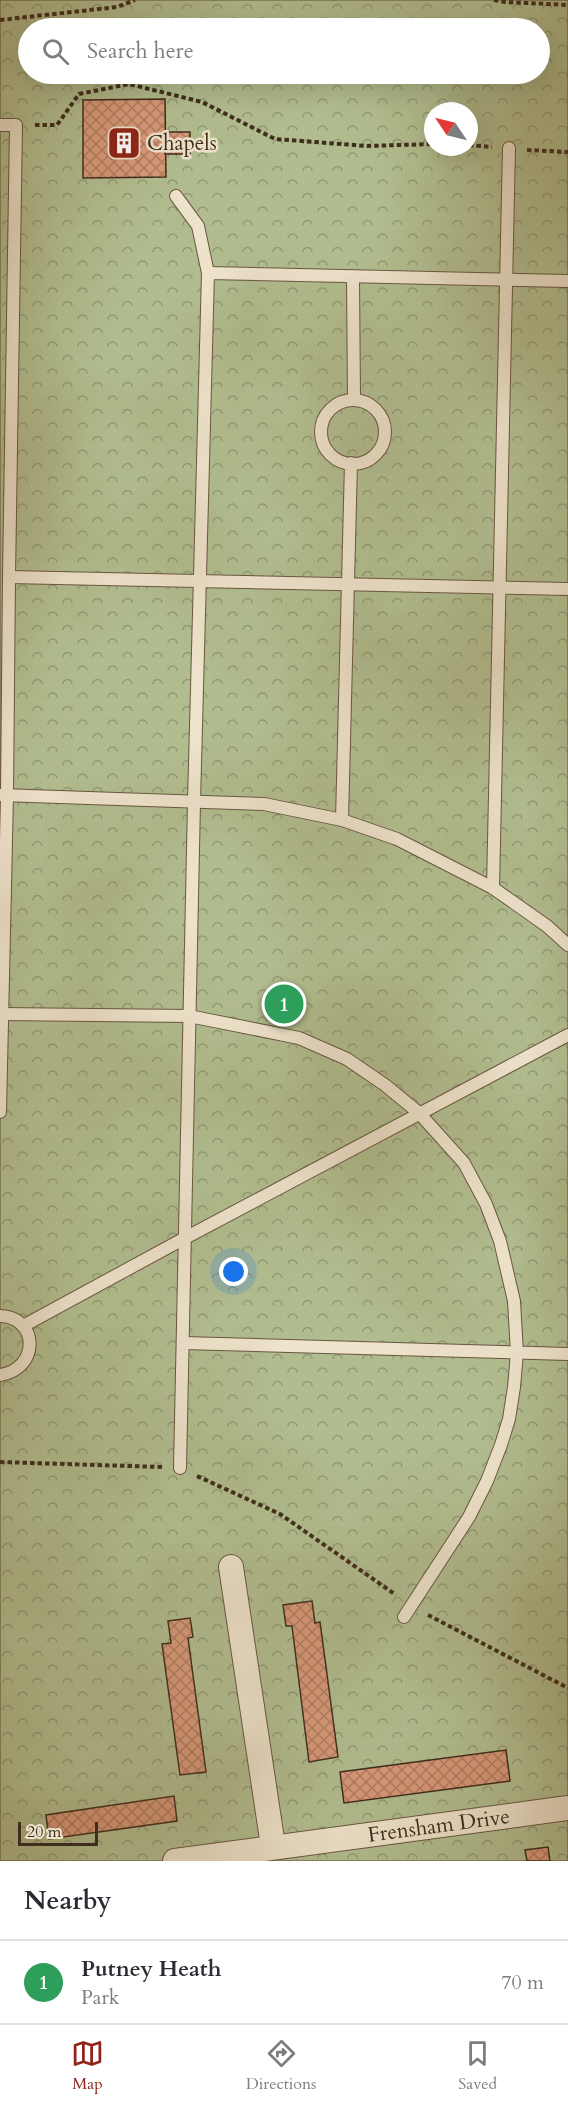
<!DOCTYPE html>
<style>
:root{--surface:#fff;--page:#f7f7f7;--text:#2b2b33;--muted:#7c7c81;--line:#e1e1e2;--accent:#8f2418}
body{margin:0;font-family:Cardo,serif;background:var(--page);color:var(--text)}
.compass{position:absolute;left:424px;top:102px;width:54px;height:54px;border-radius:50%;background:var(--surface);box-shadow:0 6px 24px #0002;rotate:305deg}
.scale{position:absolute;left:18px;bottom:15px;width:80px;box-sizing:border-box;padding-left:6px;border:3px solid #3f2d1d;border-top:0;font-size:16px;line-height:21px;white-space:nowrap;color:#3f2d1d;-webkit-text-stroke:4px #eee3cc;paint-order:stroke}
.you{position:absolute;left:234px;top:1272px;width:21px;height:21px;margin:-15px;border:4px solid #fff;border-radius:50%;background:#1a73e8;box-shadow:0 0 0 9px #1a73e833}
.badge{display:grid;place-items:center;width:39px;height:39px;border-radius:50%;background:var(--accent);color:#fff;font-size:20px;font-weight:700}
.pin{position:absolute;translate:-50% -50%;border:3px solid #fff;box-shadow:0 2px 6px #0006}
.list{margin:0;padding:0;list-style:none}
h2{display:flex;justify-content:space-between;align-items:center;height:78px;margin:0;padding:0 24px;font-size:26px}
h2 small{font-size:20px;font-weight:400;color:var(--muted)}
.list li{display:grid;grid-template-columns:39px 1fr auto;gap:18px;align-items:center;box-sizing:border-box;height:84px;padding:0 24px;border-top:2px solid var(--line)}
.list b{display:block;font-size:22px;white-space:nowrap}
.list p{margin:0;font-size:20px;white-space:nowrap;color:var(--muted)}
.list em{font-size:20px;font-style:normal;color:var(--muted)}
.icon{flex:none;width:33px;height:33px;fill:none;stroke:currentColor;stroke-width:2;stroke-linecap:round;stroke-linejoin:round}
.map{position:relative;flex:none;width:568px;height:1861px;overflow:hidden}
.search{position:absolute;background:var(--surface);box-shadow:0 6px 24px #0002;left:18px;right:18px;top:18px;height:66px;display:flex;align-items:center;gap:15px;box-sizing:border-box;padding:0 21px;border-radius:33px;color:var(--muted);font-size:22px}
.sheet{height:162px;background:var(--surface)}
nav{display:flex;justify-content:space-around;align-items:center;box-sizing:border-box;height:84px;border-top:2px solid var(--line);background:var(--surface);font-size:16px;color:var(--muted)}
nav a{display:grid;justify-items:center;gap:3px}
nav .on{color:var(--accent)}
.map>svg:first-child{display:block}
</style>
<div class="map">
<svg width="568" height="1861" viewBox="0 0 568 1861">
<defs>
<pattern id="park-crowns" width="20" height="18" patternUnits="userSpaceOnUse" patternTransform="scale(1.5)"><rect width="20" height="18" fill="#b1bd8f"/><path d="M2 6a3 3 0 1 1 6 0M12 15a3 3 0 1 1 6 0" fill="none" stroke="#919a74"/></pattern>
<pattern id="building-cross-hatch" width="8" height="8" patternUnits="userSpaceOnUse" patternTransform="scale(1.5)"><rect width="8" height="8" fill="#d89979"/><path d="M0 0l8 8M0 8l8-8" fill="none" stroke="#b17d63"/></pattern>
</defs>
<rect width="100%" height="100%" fill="#e5d4b1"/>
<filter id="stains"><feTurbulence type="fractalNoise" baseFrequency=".00333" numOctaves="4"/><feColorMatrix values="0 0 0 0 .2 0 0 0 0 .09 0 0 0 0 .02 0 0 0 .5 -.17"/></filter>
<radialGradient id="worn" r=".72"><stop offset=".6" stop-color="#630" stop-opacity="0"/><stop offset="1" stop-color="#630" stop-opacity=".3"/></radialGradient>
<!-- park -->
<path fill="url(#park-crowns)" stroke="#787556" stroke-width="1.5" fill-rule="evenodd" d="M0,0H568V1861H0ZM28,28H540V74H28ZM433,111H469V147H433Z"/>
<!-- building -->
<g fill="url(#building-cross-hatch)" stroke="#3f2d1d" stroke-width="1.5">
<path d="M165,99L166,177L83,178V100Z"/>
<rect x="165" y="132" width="25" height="22"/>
<path d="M312,1601L315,1623L320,1622L338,1757L309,1762L292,1626H286L283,1605Z"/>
<path d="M190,1618L193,1637L188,1638L206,1772L180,1775L162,1644L171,1643L168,1621Z"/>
<path d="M506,1750L510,1781L344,1803L340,1772Z"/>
<path d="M174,1796L177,1821L49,1839L46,1815Z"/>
<path d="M548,1847L550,1861H527L525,1850Z"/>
</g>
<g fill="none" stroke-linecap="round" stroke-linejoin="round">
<!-- lane casing -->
<g stroke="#685742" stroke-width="14">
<g id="lane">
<path d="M0,125H16L9,577L7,795L0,1112"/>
<path d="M176,196L198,226L208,273"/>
<path d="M353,277L354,400"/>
<circle cx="353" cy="432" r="32"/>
<path d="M9,577L568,589"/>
<path d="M1,795L264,804L342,820L397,839L493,888L547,926L568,945"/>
<path d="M342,820L351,463"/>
<path d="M493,888L509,148"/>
<path d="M0,1014L189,1016L299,1038L347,1059L385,1085L419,1113L464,1163L486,1204L500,1241L514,1301L517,1353L514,1387L509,1419L501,1445L487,1481L469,1517L404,1617"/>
<path d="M0,1316C39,1317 40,1369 0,1375"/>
<path d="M23,1326L185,1238L568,1035"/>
<path d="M183,1343L568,1354"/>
<path d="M180,1468L194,802L208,273L568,281"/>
</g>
</g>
<!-- street casing -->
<g stroke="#685742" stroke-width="26">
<g id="street">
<path d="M231,1567L273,1846"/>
<path id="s1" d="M175,1861L568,1808"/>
</g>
</g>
<!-- path -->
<g stroke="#3f2d1d" stroke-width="4" stroke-dasharray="4.5 3" stroke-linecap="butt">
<path d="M494,0L505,2L568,5"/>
<path d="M0,20L117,7L135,0"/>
<path d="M35,125H57L79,94L129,84L202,102L275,139L367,146L433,144"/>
<path d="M469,145L492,147"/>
<path d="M527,150L568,152"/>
<path d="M0,1462L162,1467"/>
<path d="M197,1476L280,1514L396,1595"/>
<path d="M428,1615L568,1688"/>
</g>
<!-- lane -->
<use href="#lane" stroke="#eee3cc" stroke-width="12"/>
<!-- street -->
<use href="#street" stroke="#eee3cc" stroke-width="24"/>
</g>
<!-- icons -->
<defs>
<g id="building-square" transform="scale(1.725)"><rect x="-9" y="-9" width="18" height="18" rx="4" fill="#8f2418" stroke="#eee3cc"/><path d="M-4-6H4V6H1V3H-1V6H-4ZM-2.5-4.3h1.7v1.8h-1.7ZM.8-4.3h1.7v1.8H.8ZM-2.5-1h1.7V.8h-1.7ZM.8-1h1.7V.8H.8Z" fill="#fff"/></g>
</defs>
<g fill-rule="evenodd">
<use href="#building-square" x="124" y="143"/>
</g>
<g text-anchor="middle" stroke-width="5" stroke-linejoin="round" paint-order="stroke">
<!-- poi labels -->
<g font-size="21" fill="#3f2d1d" stroke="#eee3cc" text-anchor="start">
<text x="147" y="150">Chapels</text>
</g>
<!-- street labels -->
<g font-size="21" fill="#3f2d1d" stroke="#eee3cc">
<text dy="7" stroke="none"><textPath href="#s1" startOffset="266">Frensham Drive</textPath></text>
</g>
</g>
<rect width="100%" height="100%" filter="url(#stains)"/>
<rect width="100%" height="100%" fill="url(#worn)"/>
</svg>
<svg class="compass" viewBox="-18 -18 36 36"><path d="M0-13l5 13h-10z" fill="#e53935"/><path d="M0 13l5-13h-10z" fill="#7c7c81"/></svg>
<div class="scale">20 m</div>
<div class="you"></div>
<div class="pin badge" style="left:284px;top:1004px;background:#2e9e5b">1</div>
<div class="search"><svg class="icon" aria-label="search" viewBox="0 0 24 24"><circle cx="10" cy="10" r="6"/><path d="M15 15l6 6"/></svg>Search here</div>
</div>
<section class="sheet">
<h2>Nearby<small></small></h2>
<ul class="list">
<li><span class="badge" style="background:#2e9e5b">1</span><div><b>Putney Heath</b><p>Park</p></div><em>70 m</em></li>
</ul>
</section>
<nav>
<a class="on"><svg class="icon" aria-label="map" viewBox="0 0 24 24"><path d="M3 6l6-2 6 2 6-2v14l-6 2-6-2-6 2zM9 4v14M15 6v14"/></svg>Map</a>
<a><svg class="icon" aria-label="directions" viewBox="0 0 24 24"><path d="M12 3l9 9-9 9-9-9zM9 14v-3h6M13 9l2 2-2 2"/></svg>Directions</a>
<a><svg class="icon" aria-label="saved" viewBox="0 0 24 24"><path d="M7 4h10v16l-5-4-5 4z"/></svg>Saved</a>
</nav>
